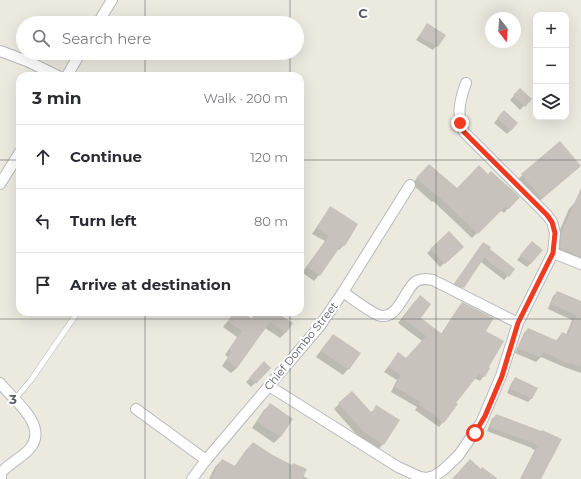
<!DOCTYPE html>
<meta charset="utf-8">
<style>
:root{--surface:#fff;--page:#f2f2f3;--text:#2b2b33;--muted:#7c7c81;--line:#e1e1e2}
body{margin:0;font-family:Montserrat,sans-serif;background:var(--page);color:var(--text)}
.controls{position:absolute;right:12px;top:12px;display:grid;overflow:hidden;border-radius:8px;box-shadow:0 4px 16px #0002}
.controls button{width:36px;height:36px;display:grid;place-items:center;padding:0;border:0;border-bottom:1px solid var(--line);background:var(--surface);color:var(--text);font:20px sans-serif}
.compass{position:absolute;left:485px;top:12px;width:36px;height:36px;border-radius:50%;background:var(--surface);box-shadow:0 4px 16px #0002;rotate:163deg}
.stop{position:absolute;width:12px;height:12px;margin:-9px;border:3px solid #f13a20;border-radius:50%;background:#fff}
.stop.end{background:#f13a20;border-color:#fff;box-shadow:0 1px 4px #0008}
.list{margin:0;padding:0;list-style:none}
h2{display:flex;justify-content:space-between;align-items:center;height:52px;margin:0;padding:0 16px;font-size:17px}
h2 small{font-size:13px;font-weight:400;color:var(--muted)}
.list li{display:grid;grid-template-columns:26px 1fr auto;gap:12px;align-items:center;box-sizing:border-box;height:64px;padding:0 16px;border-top:1px solid var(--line)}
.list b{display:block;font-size:15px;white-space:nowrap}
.list em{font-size:13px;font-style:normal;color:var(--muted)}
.icon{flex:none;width:22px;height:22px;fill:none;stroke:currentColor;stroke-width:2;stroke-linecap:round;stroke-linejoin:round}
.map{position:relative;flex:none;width:581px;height:479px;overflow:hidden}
.search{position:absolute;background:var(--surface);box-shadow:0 4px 16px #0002;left:16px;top:16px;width:288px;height:44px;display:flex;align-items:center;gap:10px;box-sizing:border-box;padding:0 14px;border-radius:22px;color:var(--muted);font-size:15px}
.panel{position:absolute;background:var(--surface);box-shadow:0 4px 16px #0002;left:16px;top:72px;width:288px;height:244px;border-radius:12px}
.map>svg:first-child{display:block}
</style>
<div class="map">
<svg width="581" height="479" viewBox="0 0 581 479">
<rect width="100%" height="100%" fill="#eceadf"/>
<!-- shadow -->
<g fill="#0003">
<path d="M428,24L444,35L433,50L416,40Z"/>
<path d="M520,89L530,99L520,110L510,100Z"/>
<path d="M500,116L511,130L507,134L494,123Z"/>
<path d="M560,142L574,171L536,204L516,181Z"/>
<path d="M424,170L457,189L519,197L504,213L500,210L472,238L433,201L432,202L412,184Z"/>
<path d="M581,196V266L554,254L555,241L569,209Z"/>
<path d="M331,208L344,245L339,250L337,249L319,275L314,281L303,273L300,279V268L304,270L325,241L312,234L326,213Z"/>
<path d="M449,232L462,247L440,267L427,253Z"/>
<path d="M528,246L531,263L527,267L517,260Z"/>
<path d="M480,247L488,249L514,269L504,280L481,262L459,291L451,288Z"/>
<path d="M558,292L581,302V373L564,367L541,357L536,362L515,353L524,333L528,329L556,341L562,333L566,335L572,320L548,309L553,296Z"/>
<path d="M415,301L420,318L441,334L458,308L462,303L484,331L487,367L484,376L480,381L474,378L454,403L443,422L439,427L415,410L417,407L391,392L397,380L384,372L398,354L406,359L422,341L398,323Z"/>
<path d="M235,312H240L251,320L256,312H280L278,315L286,332L280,338L265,328L237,368L231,373L222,366L228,357L225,355L237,337L223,327Z"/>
<path d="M333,336L348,369L343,375L316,357L327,342Z"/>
<path d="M264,363L270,368L251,387L246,382Z"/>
<path d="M515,379L532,398L528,402L507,393L512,382Z"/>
<path d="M339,404L370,413L377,407L383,444L378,450L356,436L357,435L334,409Z"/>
<path d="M270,405L292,419L280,437L274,443L252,428L264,410Z"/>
<path d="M496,415L541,432L540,479H520L535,450L532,449V448L487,431L492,419Z"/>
<path d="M253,443L270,455L291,466L293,464L303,476L308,479H209L215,467L222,460L234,467L246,450Z"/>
</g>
<!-- building -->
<g fill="#c7c3bc">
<path d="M427,23L446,35L438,47L419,36Z"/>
<path d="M520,88L532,99L525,107L513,95Z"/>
<path d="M504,110L518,123L511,131L497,118Z"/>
<path d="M560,141L581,166L542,199L521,174Z"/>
<path d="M429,164L457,188L479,165L488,174L491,171L520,197L509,209L506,206L478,234L439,197H438L416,178Z"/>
<path d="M581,188V257L560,248L561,234Z"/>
<path d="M330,206L358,224L345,246L342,244L320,276L307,267L329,236L317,228Z"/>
<path d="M449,231L464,247L445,264L430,249Z"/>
<path d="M532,241L543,250L531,264L520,255Z"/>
<path d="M483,242L491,247L490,249L515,269L509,277L484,258L464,288L454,284Z"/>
<path d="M557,291L581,301V367L570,363L569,364L543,352L541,358L518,348L528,328L558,341L562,332L568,335L576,315L551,304Z"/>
<path d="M420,295L431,304L421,318L442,334L462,302L494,318L486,331L504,341L489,367L490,368L485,377L479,374L456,403L458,404L444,423L419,404L421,402L395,387L401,375L388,367L398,352L406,358L426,336L402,318Z"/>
<path d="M234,312H242L251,318H253L257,312H275L293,323L286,333L270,322L237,368L226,360L232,352L229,349L242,331L228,321Z"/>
<path d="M333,334L361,353L349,370L321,351Z"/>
<path d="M264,361L271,368L256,384L249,378Z"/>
<path d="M515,377L538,388L532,399L510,389Z"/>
<path d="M352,391L372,413L376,405L400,420L384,445L361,430V429L338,403Z"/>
<path d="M270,403L293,419L281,437L257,422Z"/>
<path d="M496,414L541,431L542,430L562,439L541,479H521L538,446L535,445L536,444L490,427Z"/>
<path d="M253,442L271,454L292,465L293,463L307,469L302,479H211L222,459L235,466Z"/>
<path d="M470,459L481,469L482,467L498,479H452Z"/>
</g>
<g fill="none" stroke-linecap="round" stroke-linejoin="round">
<!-- lane casing -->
<g stroke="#b7b9bf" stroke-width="6">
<path id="lane" d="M15,399L31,380L75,316"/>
</g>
<!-- street casing -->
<g stroke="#b7b9bf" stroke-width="12">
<g id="street">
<path d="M98,23L112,0"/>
<path d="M0,51L27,61L58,76"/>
<path d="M67,76L80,53"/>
<path d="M0,184L20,152"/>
<path d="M553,253L581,264"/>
<path d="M343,292C353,299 367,310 378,315C397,322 404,291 415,282C421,278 427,279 433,280L518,323"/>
<path d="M0,383C12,399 48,424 31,447C25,456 9,463 1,473V479"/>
<path d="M269,386L398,467L420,477L426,478L434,476L442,471L458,456L481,423L501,376L518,323L553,253L555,233L552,222L547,215L464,132C456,115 460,99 466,83"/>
<path d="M136,409L206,460"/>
<path d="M192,479L206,460L319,327L343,292L410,185"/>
</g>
</g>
<!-- lane -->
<use href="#lane" stroke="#fff" stroke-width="5"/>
<!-- street -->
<use href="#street" stroke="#fff" stroke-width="10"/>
</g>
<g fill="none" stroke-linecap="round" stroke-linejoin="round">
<!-- route -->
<path stroke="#f13a20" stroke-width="5" d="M460,123L464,132L547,215L552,222L555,233L553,253L518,323L502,376L485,416L475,433"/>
</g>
<!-- grid -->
<path fill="none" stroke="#585b61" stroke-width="1" stroke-opacity="0.55" d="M145,0V23M290,0V23M436,0V479M145,53V76M290,53V76M0,160H20M300,160H581M145,312V479M290,312V479M0,319H581"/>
<g text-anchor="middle" stroke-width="4" stroke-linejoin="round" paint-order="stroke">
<!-- street labels -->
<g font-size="11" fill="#585b61" stroke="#fff">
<text transform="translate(301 346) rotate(-51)" y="4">Chief Dombo Street</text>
</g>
</g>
<g font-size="13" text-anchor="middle" font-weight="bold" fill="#585b61" stroke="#fff" stroke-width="4" stroke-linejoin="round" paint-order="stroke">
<text x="363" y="18">C</text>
<text x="13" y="404">3</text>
</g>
</svg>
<div class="controls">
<button>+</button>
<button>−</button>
<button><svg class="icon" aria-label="layers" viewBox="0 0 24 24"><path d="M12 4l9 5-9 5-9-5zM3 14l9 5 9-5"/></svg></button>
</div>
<svg class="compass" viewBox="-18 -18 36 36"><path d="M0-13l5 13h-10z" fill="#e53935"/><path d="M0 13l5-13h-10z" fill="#7c7c81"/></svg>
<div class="stop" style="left:475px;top:433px"></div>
<div class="stop end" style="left:460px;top:123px"></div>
<div class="search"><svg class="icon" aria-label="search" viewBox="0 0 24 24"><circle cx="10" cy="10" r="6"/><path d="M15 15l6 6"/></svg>Search here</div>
<section class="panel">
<h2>3 min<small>Walk · 200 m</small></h2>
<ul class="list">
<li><svg class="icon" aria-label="ahead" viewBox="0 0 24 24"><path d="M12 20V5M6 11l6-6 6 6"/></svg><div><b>Continue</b></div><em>120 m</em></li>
<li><svg class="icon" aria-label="left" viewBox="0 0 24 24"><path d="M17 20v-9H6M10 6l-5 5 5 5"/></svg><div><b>Turn left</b></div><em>80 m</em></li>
<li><svg class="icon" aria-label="arrive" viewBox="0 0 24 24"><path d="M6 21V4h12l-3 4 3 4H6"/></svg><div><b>Arrive at destination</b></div></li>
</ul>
</section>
</div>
